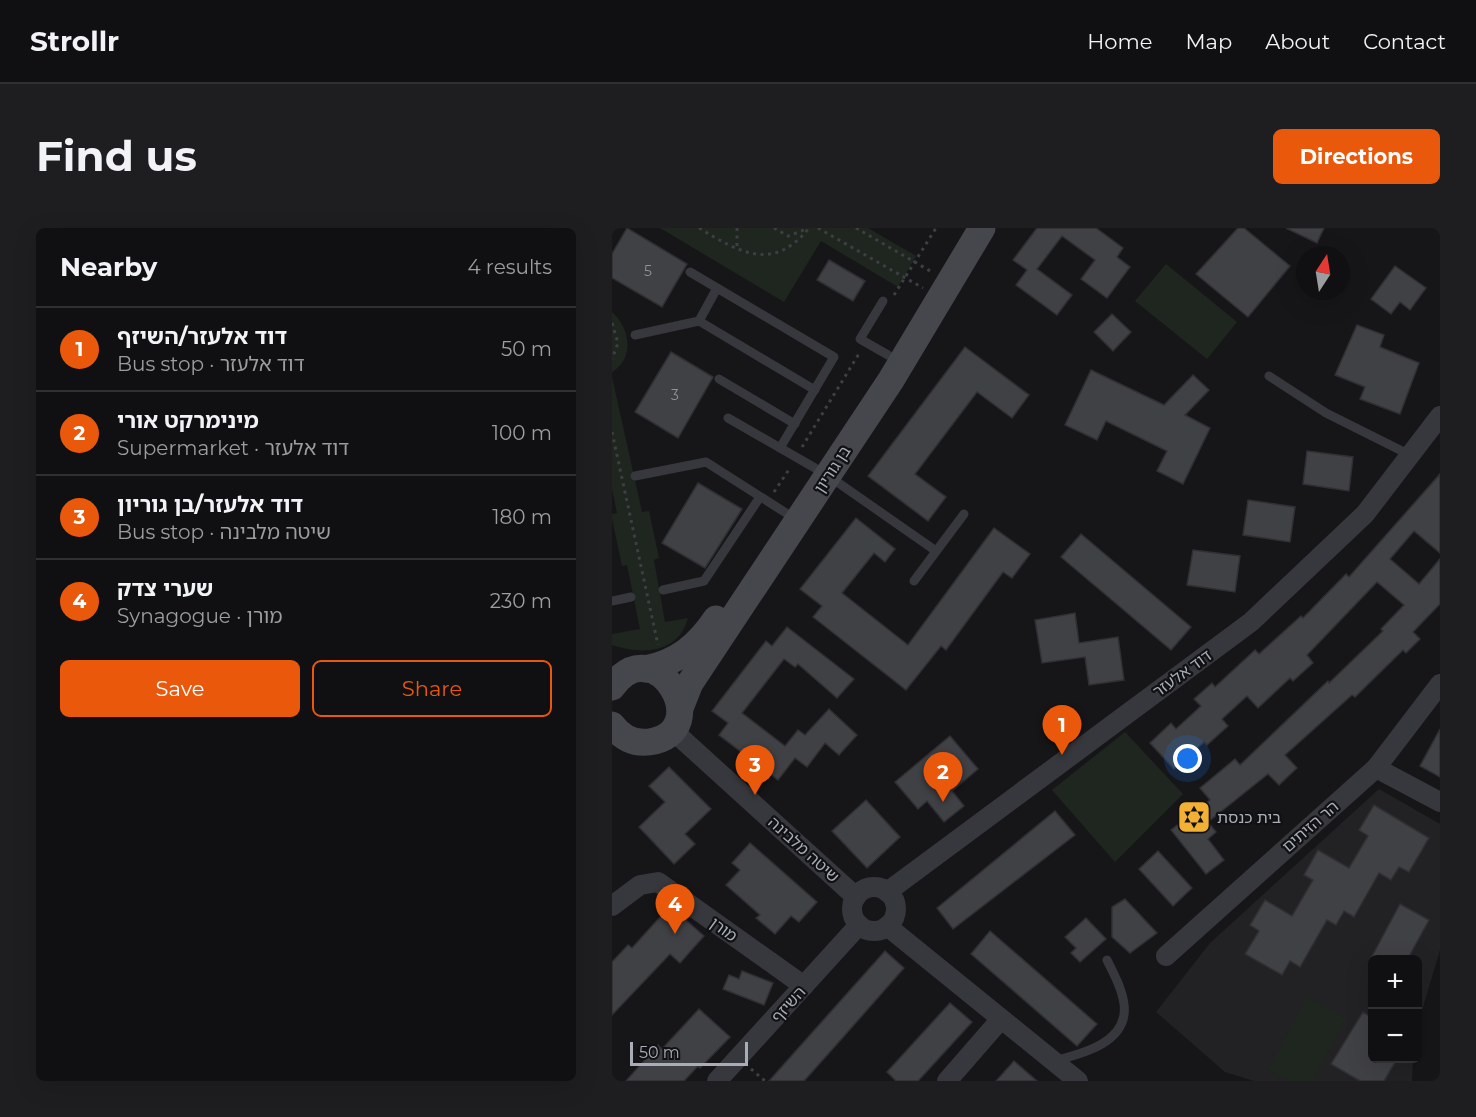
<!DOCTYPE html>
<meta charset="utf-8">
<style>
:root{--surface:#101012;--page:#1e1e20;--text:#f1f3f6;--muted:#9c9d9f;--line:#303032;--accent:#ea580c}
body{margin:0;font-family:Montserrat,"Noto Sans Hebrew",sans-serif;background:var(--page);color:var(--text)}
.controls{position:absolute;right:18px;bottom:18px;display:grid;overflow:hidden;border-radius:9px;box-shadow:0 6px 24px #0002}
.controls button{width:54px;height:54px;display:grid;place-items:center;padding:0;border:0;border-bottom:2px solid var(--line);background:var(--surface);color:var(--text);font:30px sans-serif}
.compass{position:absolute;left:684px;top:18px;width:54px;height:54px;border-radius:50%;background:var(--surface);box-shadow:0 6px 24px #0002;rotate:12deg}
.scale{position:absolute;left:18px;bottom:15px;width:118px;box-sizing:border-box;padding-left:6px;border:3px solid #a8adb8;border-top:0;font-size:16px;line-height:21px;white-space:nowrap;color:#a8adb8;-webkit-text-stroke:4px #111113;paint-order:stroke}
.you{position:absolute;left:576px;top:531px;width:21px;height:21px;margin:-15px;border:4px solid #fff;border-radius:50%;background:#1a73e8;box-shadow:0 0 0 9px #1a73e833}
.badge{display:grid;place-items:center;width:39px;height:39px;border-radius:50%;background:var(--accent);color:#fff;font-size:20px;font-weight:700}
.pin{position:absolute;translate:-50% -50px;filter:drop-shadow(0 2px 3px #0008)}
.pin::after{content:'';position:absolute;top:32px;width:21px;height:18px;background:inherit;clip-path:polygon(0 0,100% 0,50% 100%)}
.list{margin:0;padding:0;list-style:none}
h2{display:flex;justify-content:space-between;align-items:center;height:78px;margin:0;padding:0 24px;font-size:26px}
h2 small{font-size:20px;font-weight:400;color:var(--muted)}
.list li{display:grid;grid-template-columns:39px 1fr auto;gap:18px;align-items:center;box-sizing:border-box;height:84px;padding:0 24px;border-top:2px solid var(--line)}
.list b{display:block;font-size:22px;white-space:nowrap}
.list p{margin:0;font-size:20px;white-space:nowrap;color:var(--muted)}
.list em{font-size:20px;font-style:normal;color:var(--muted)}
.actions{display:flex;gap:12px;padding:18px 24px}
.actions a{flex:1;padding:14px 0;border:2px solid var(--accent);border-radius:9px;text-align:center;font-size:21px;color:var(--accent)}
.actions .main{background:var(--accent);color:#fff}
.map{position:relative;flex:none;width:828px;height:853px;overflow:hidden;border-radius:9px}
header{display:flex;align-items:center;gap:36px;box-sizing:border-box;height:84px;padding:0 30px;background:var(--surface);border-bottom:2px solid var(--line)}
header strong{font-size:28px}
nav{display:flex;gap:33px;margin-inline-start:auto;font-size:21px}
.intro{display:flex;align-items:center;justify-content:space-between;box-sizing:border-box;height:144px;padding:0 36px}
h1{margin:0;font-size:42px}
.button{padding:15px 27px;border-radius:9px;background:var(--accent);color:#fff;font-size:21px;font-weight:700}
main{display:flex;gap:36px;padding:0 36px}
aside{flex:1;background:var(--surface);border-radius:9px;box-shadow:0 6px 24px #0002}
.map>svg:first-child{display:block}
</style>
<header>
<strong>Strollr</strong>
<nav><a>Home</a><a>Map</a><a>About</a><a>Contact</a></nav>
</header>
<div class="intro"><h1>Find us</h1><a class="button">Directions</a></div>
<main>
<aside>
<h2>Nearby<small>4 results</small></h2>
<ul class="list">
<li><span class="badge">1</span><div><b>דוד אלעזר/השיזף</b><p>Bus stop · דוד אלעזר</p></div><em>50 m</em></li>
<li><span class="badge">2</span><div><b>מינימרקט אורי</b><p>Supermarket · דוד אלעזר</p></div><em>100 m</em></li>
<li><span class="badge">3</span><div><b>דוד אלעזר/בן גוריון</b><p>Bus stop · שיטה מלבינה</p></div><em>180 m</em></li>
<li><span class="badge">4</span><div><b>שערי צדק</b><p>Synagogue · מורן</p></div><em>230 m</em></li>
</ul>
<div class="actions"><a class="main">Save</a><a>Share</a></div>
</aside>
<div class="map">
<svg width="828" height="853" viewBox="0 0 828 853">
<rect width="100%" height="100%" fill="#161618"/>
<!-- built -->
<path fill="#222225" d="M767,561L828,596V722L806,796V732H760V830L801,831L800,853H642L613,844L544,784L598,715Z"/>
<!-- green -->
<g fill="#1e261f">
<path d="M48,0H256L304,28L286,59L209,13L172,74Z"/>
<path d="M554,36L625,94L595,131L523,73Z"/>
<path d="M0,84C18,100 23,130 0,144Z"/>
<path d="M0,149L30,284L37,283L47,330L42,332L53,394L76,390C66,426 30,427 0,417V406L28,401L15,337L10,338L0,291V286L5,285L0,261Z"/>
<path d="M513,504L571,566L503,634L440,562Z"/>
<path d="M695,769L734,790L700,853H677L656,842Z"/>
</g>
<!-- building -->
<g fill="#404145" stroke="#303034" stroke-width="1.5">
<path d="M15,0L75,36L50,79L0,50V26Z"/>
<path d="M425,0H484L511,20L505,29L518,39L495,70L469,51L483,32L450,8L425,41L460,67L445,87L404,57L415,42L401,32Z"/>
<path d="M626,0H632L678,38L636,89L584,46Z"/>
<path d="M674,0H712L705,15Z"/>
<path d="M217,32L253,53L241,73L205,52Z"/>
<path d="M783,38L814,60L798,82L788,74L779,86L759,71Z"/>
<path d="M500,86L519,104L501,123L482,104Z"/>
<path d="M745,97L772,107L768,119L807,135L788,186L748,171L753,159L723,147Z"/>
<path d="M353,119L417,167L400,190L365,164L303,246L334,269L316,293L256,248Z"/>
<path d="M59,124L101,149L66,210L23,184Z"/>
<path d="M479,142L552,177L581,147L597,162L573,187L598,200L571,256L545,243L555,223L494,193L485,212L453,197Z"/>
<path d="M695,223L741,229L737,263L691,256Z"/>
<path d="M828,246V325L802,303L778,331L807,356L828,331V376L801,404L808,411L794,425L791,422L743,469L740,467L673,527L685,540L667,557L656,546L596,594L604,604L596,611L612,632L594,646L559,602L598,572L588,560L623,531L628,537L716,453L717,455L771,403L769,401L792,377L765,354L695,427L701,435L681,453L678,450L646,480L635,468L610,491L616,498L595,517L592,514L562,541L538,515L559,495L564,501L589,478L582,471L600,455L603,459L643,422L647,426L689,388L691,390L734,346L737,349Z"/>
<path d="M86,255L130,281L93,340L50,315Z"/>
<path d="M636,272L683,279L678,314L631,307Z"/>
<path d="M244,290L283,321L273,334L262,325L230,365L296,417L382,300L418,326L400,350L391,344L334,422L329,418L294,462L201,389L210,378L188,361Z"/>
<path d="M469,306L579,399L559,422L449,329Z"/>
<path d="M581,322L628,328L623,364L575,357Z"/>
<path d="M463,385L467,415L506,409L512,452L477,457L473,429L430,435L423,392Z"/>
<path d="M175,399L242,451L225,470L186,436L183,439L172,431L130,485L173,518L186,502L193,507L217,481L245,507L227,527L213,515L195,539L183,530L166,552L107,507L116,495L100,483L154,413L160,418Z"/>
<path d="M828,501V549L808,538Z"/>
<path d="M338,508L366,541L340,563L352,578L332,594L315,573L306,581L283,554Z"/>
<path d="M57,539L99,581L73,606L83,616L62,636L27,599L53,574L37,558Z"/>
<path d="M254,572L288,609L255,640L220,603Z"/>
<path d="M762,577L817,610L797,644L787,639L779,652L767,645L742,689L732,683L724,697L715,692L688,739L678,733L670,747L633,726L647,703L638,697L653,672L680,688L701,652L692,647L706,622L737,640L756,608L747,602Z"/>
<path d="M443,583L463,607L341,701L325,680Z"/>
<path d="M138,615L205,674L187,694L179,688L163,706L144,690L148,687L114,657L128,642L120,635Z"/>
<path d="M546,623L580,660L561,678L527,641Z"/>
<path d="M513,671L545,705L518,725L500,709V679Z"/>
<path d="M788,676L817,692L795,732H758Z"/>
<path d="M58,678L92,708L68,735L58,726L0,787V734L16,717L20,720Z"/>
<path d="M474,690L494,711L468,734L459,725L464,720L453,709Z"/>
<path d="M378,703L485,796L465,818L359,726Z"/>
<path d="M273,723L292,740L233,807L192,853H157Z"/>
<path d="M130,743L161,755L152,777L111,761L117,747L127,751Z"/>
<path d="M338,775L360,794L306,853H284L275,844Z"/>
<path d="M87,781L118,809L88,840L86,838L72,853H14L46,817L50,821Z"/>
<path d="M751,784L760,790V831H785L772,853H748L719,836Z"/>
<path d="M402,833L425,853H384Z"/>
</g>
<g fill="none" stroke-linecap="round" stroke-linejoin="round">
<!-- path -->
<g stroke="#3d3f44" stroke-width="3" stroke-dasharray="3 4.5" stroke-linecap="butt">
<path d="M87,0C127,24 161,45 197,0"/>
<path d="M125,0V22"/>
<path d="M162,0L176,8L195,1"/>
<path d="M206,0L311,60"/>
<path d="M244,0L320,44"/>
<path d="M282,67L324,0"/>
<path d="M0,95L6,115L0,131"/>
<path d="M0,204L46,417"/>
<path d="M190,219L248,124"/>
<path d="M162,264L178,240"/>
<path d="M139,841L153,853"/>
</g>
<!-- lane -->
<g stroke="#37383d" stroke-width="9">
<path d="M78,44L222,129L168,220"/>
<path d="M271,73L248,111L276,127"/>
<path d="M87,93L203,162"/>
<path d="M23,107L87,93L105,60"/>
<path d="M657,148L714,185L798,227"/>
<path d="M107,151L183,196"/>
<path d="M116,190L203,240"/>
<path d="M23,248L94,234L174,285"/>
<path d="M218,249L324,323"/>
<path d="M302,353L352,286"/>
<path d="M51,362L92,353L148,269"/>
<path d="M0,373L19,369"/>
<path d="M442,833C469,826 517,815 512,776C510,761 502,746 495,732"/>
</g>
<!-- street -->
<g stroke="#37383d" stroke-width="20">
<path d="M59,501L244,669"/>
<path d="M764,540L828,574"/>
<circle cx="262" cy="681" r="22"/>
<path d="M275,664L639,394L753,286L828,188"/>
<path d="M0,678L28,657L46,654L192,758"/>
<path d="M275,698L466,853"/>
<path d="M554,728L764,540L828,456"/>
<path d="M105,853L247,697"/>
<path d="M335,853L389,791"/>
</g>
<!-- secondary -->
<g stroke="#45474d" stroke-width="27">
<path d="M33,441C65,435 86,418 104,391"/>
<path d="M0,459C43,398 106,504 37,514C22,516 9,509 0,497"/>
<path d="M68,480L78,455L279,152L370,0"/>
</g>
</g>
<!-- icons -->
<defs>
<g id="synagogue-square" transform="scale(1.725)"><rect x="-9" y="-9" width="18" height="18" rx="4" fill="#f2b134" stroke="#111113"/><path d="M0-6.5L5.6 3.2H-5.6ZM0 6.5L5.6-3.2H-5.6Z" fill="#111"/></g>
</defs>
<g fill-rule="evenodd">
<use href="#synagogue-square" x="582" y="589"/>
</g>
<g text-anchor="middle" stroke-width="4.5" stroke-linejoin="round" paint-order="stroke">
<!-- number labels -->
<g font-size="14" fill="#8e929b">
<text x="36" y="48">5</text>
<text x="63" y="172">3</text>
</g>
<!-- street labels -->
<g font-size="16" fill="#a8adb8" stroke="#111113">
<text transform="translate(220 241) rotate(-57)" y="6">בן גוריון</text>
<text transform="translate(570 445) rotate(-36)" y="6">דוד אלעזר</text>
<text transform="translate(698 598) rotate(-41)" y="6">הר הזיתים</text>
<text transform="translate(192 621) rotate(42)" y="6">שיטה מלבינה</text>
<text transform="translate(112 701) rotate(36)" y="6">מורן</text>
<text transform="translate(176 776) rotate(-48)" y="6">השיזף</text>
</g>
<!-- poi labels -->
<g font-size="16" fill="#a8adb8" stroke="#111113" text-anchor="start">
<text x="605" y="595">בית כנסת</text>
</g>
</g>
</svg>
<div class="controls">
<button>+</button>
<button>−</button>
</div>
<svg class="compass" viewBox="-18 -18 36 36"><path d="M0-13l5 13h-10z" fill="#e53935"/><path d="M0 13l5-13h-10z" fill="#9c9d9f"/></svg>
<div class="scale">50 m</div>
<div class="you"></div>
<div class="pin badge" style="left:450px;top:527px">1</div>
<div class="pin badge" style="left:331px;top:574px">2</div>
<div class="pin badge" style="left:143px;top:567px">3</div>
<div class="pin badge" style="left:63px;top:706px">4</div>
</div>
</main>
